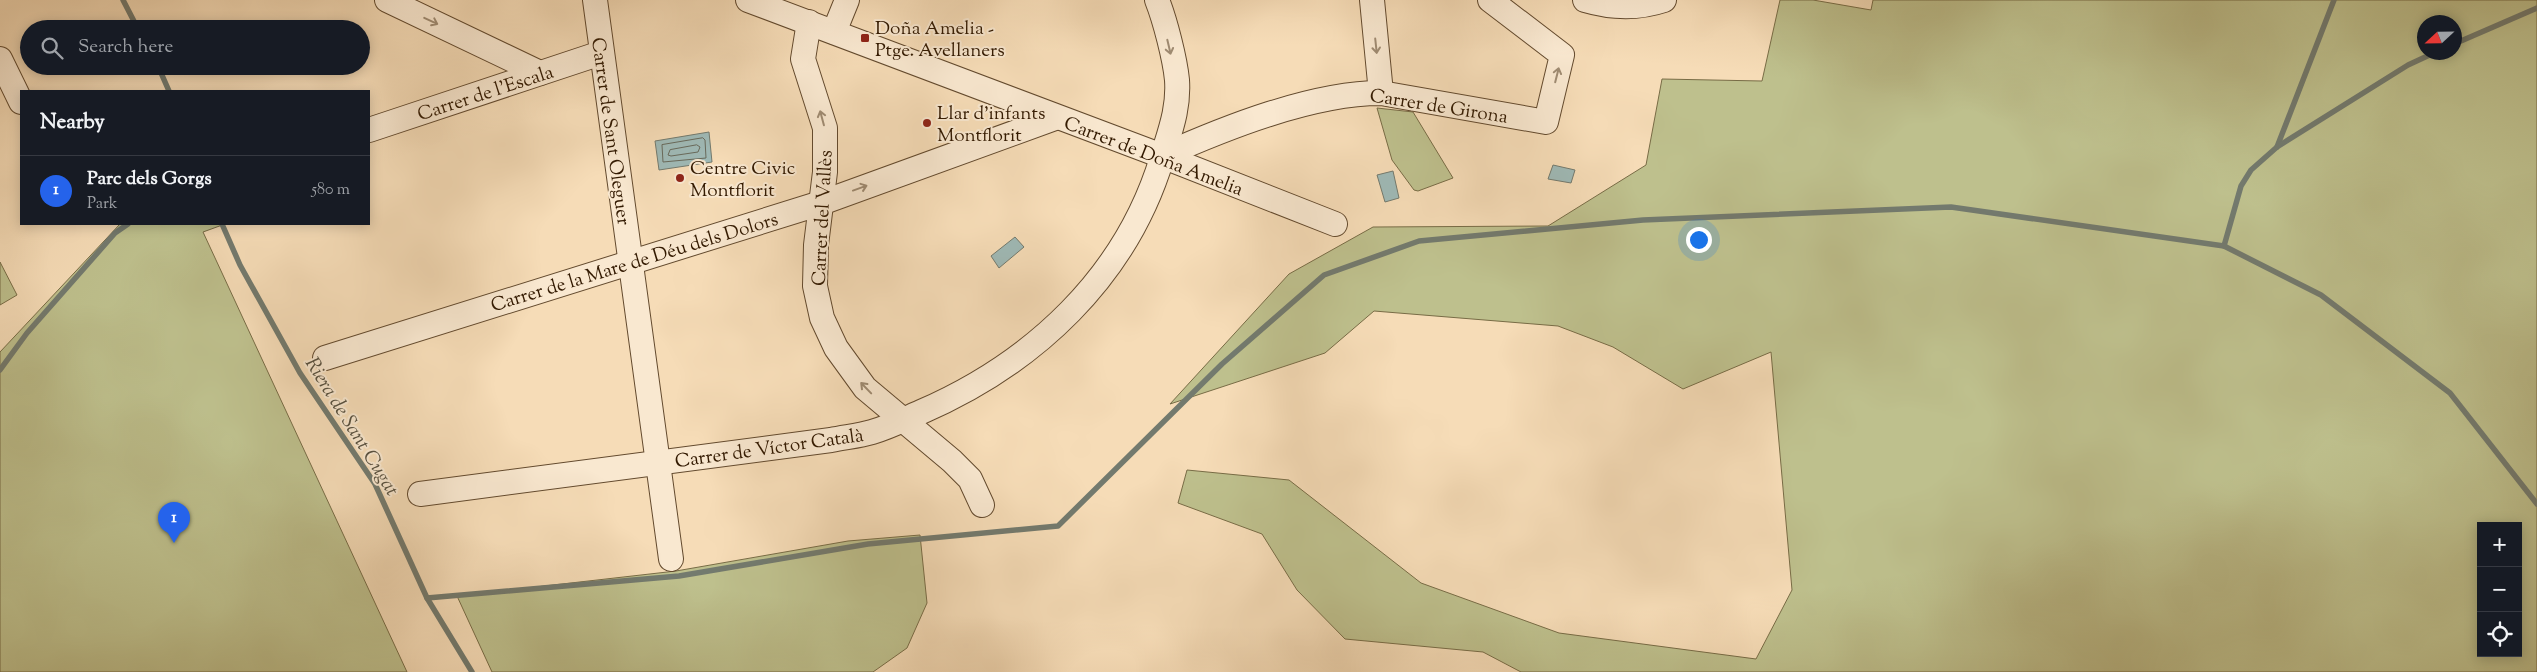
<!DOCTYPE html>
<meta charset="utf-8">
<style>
:root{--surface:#171b24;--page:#242831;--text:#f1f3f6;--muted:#9ea1a6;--line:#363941;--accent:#2563eb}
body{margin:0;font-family:"Sorts Mill Goudy",serif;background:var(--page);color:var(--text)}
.controls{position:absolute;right:15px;bottom:15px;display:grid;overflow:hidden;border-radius:0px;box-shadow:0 2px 12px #0003}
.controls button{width:45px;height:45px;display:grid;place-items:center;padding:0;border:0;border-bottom:1px solid var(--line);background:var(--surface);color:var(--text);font:25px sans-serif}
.compass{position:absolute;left:2417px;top:15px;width:45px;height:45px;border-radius:50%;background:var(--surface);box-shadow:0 2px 12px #0003;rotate:248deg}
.you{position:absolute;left:1698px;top:239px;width:18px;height:18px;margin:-12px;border:4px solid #fff;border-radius:50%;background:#1a73e8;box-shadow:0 0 0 8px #1a73e833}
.badge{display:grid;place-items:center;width:32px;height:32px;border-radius:50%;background:var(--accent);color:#fff;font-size:16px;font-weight:700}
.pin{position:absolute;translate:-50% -41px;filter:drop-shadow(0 1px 2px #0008)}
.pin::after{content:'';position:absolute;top:26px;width:18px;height:15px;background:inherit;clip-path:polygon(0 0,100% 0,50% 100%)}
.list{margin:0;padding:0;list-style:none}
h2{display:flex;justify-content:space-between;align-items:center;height:65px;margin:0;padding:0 20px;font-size:21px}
h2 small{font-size:16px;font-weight:400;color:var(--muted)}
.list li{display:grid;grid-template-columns:32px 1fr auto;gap:15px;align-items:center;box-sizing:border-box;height:70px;padding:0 20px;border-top:1px solid var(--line)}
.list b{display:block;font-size:19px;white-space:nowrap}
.list p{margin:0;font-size:16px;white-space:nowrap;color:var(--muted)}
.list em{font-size:16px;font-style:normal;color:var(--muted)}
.icon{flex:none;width:28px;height:28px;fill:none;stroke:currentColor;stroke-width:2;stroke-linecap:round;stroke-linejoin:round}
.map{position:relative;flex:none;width:2537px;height:672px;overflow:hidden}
.search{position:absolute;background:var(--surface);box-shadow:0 2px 12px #0003;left:20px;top:20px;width:350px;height:55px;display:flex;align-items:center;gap:12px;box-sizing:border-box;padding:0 18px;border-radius:28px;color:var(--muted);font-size:19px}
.panel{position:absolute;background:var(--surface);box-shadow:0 2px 12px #0003;left:20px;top:90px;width:350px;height:135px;border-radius:0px}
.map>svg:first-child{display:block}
</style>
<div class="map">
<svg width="2537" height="672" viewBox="0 0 2537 672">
<rect width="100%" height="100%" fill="#f6dcb7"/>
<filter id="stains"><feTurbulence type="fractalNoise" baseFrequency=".004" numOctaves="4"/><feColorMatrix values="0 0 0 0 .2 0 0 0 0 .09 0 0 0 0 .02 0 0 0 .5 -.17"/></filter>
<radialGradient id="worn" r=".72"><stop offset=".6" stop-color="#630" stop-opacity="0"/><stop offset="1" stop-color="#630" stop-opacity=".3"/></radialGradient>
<!-- green -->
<g fill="#bec08d" stroke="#786c46" fill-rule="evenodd">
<path d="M1780,0H1813L1871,10L1873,0H2537V672H1521L1483,652L1345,639L1297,590L1262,534L1178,503L1187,470L1289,480L1421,583L1559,633L1756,659L1792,590L1771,352L1683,389L1613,347L1558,326L1374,311L1325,353L1170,404L1289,274L1373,227L1548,226L1646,165L1662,79L1762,81ZM2424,22H2454V52H2424ZM2481,526H2518V653H2481Z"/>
<path d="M1377,108L1413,112L1453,178L1418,191L1414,190L1392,160Z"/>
<path d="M120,224H225L203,232L407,672H0V352Z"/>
<path d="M0,262L17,295L0,305Z"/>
<path d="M920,535L927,603L907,648L873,672H492L457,596L676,571L848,541Z"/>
</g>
<!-- water -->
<g fill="#9fbab7" stroke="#737a6e">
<path d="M709,132L712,162L659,170L655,141Z"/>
<path d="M1553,165L1575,170L1571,183L1548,179Z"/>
<path d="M1393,171L1399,198L1385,202L1377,175Z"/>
<path d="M1015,237L1024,247L999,268L991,256Z"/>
</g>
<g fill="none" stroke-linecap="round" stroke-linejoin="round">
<!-- shore -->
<g stroke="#686a5c" stroke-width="1">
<path d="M703,138L705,140L706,158L663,162L662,145Z"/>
<path d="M697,145L700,147L698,152L671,156L668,155L670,150Z"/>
</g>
<!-- stream -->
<g stroke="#737a6e" stroke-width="5.5">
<path d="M123,0L138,29"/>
<path d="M2454,44L2537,8"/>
<path d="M158,66L169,91"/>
<path d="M2277,147L2334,0"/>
<path d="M222,224L240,265L300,373L375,484L427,598L472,672"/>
<path d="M2224,246L2241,186L2251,170L2277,147L2408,65L2436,52"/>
<path d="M0,370L27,333L115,233L128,224"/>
<path d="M427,598L679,576L868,544L1058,526L1222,364L1324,275L1419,241L1643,220L1951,207L2224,246L2321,295L2450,393L2537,504"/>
</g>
<!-- minor casing -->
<g stroke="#634a2e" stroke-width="26">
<g id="minor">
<path d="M387,0L540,73"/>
<path d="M595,0L671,559"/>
<path d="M748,0L1162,156L1335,224"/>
<path d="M1372,0L1381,93"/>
<path d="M1585,0C1612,8 1637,9 1664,0"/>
<path d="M809,22L803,59L825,128V172L816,245L815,286L822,318L836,348L865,388L952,461L970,479L982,505"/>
<path d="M834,32L847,0"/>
<path d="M0,59L21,102"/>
<path d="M369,130L601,53"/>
<path d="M1162,156C1225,128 1312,93 1381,93L1546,122L1562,55L1490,0"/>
<path d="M325,358L821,203L1055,118"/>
<path d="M420,494L831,440C845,437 859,436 872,432C889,427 905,419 921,412C1034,363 1126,277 1162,158C1170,131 1179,109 1177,80C1175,59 1165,20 1157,0"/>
</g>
</g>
<!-- minor -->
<use href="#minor" stroke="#f9e8d0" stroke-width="24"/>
</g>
<!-- one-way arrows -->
<defs><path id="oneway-shaft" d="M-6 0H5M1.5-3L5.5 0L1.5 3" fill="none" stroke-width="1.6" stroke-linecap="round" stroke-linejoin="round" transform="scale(1.25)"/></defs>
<g stroke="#9f8b72">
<use href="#oneway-shaft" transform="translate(431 21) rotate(25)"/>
<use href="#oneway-shaft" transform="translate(1376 46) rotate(84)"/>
<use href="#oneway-shaft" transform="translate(1169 47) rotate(77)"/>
<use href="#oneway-shaft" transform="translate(1557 75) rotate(-76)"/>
<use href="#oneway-shaft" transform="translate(822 118) rotate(-105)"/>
<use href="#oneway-shaft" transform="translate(860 188) rotate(-20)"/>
<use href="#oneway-shaft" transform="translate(866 388) rotate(-134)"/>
</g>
<!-- markers -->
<g fill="#8f2418" stroke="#f9e8d0" stroke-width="2">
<rect x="860" y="33" width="10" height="10" rx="2.5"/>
<circle cx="927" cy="123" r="5"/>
<circle cx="680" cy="178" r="5"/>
</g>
<g text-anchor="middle" stroke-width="4" stroke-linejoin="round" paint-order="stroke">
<!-- poi labels -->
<g font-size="19" fill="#321900" stroke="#f9e8d0" text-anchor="start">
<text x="875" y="34">Doña Amelia -<tspan x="875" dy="22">Ptge. Avellaners</tspan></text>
<text x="937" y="119">Llar d'infants<tspan x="937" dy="22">Montflorit</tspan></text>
<text x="690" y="174">Centre Civic<tspan x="690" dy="22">Montflorit</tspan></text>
</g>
<!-- street labels -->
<g font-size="19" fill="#321900" stroke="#f9e8d0">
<text transform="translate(485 92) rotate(-18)" y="7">Carrer de l'Escala</text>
<text transform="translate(1439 105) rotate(9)" y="7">Carrer de Girona</text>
<text transform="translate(612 131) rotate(82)" y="7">Carrer de Sant Oleguer</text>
<text transform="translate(1154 155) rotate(21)" y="7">Carrer de Doña Amelia</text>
<text transform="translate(821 218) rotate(-87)" y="7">Carrer del Vallès</text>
<text transform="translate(634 261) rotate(-17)" y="7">Carrer de la Mare de Déu dels Dolors</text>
<text transform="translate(769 447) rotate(-8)" y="7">Carrer de Víctor Català</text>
</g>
<!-- water labels -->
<g font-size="20" font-style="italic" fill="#585140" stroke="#f9e8d0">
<text transform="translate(353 426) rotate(58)" y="7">Riera de Sant Cugat</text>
</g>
</g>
<rect width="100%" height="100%" filter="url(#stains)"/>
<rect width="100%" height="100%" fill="url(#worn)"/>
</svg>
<div class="controls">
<button>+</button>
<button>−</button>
<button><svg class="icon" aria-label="locate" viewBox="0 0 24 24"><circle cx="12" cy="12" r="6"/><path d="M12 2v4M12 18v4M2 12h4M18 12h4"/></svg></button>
</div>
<svg class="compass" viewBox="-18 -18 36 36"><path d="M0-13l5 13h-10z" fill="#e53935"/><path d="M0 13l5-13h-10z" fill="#9ea1a6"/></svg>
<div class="you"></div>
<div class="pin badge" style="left:174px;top:543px">1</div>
<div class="search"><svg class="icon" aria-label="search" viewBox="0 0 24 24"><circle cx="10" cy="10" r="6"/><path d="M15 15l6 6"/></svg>Search here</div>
<section class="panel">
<h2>Nearby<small></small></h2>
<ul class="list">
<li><span class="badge">1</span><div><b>Parc dels Gorgs</b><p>Park</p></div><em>580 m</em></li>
</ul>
</section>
</div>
